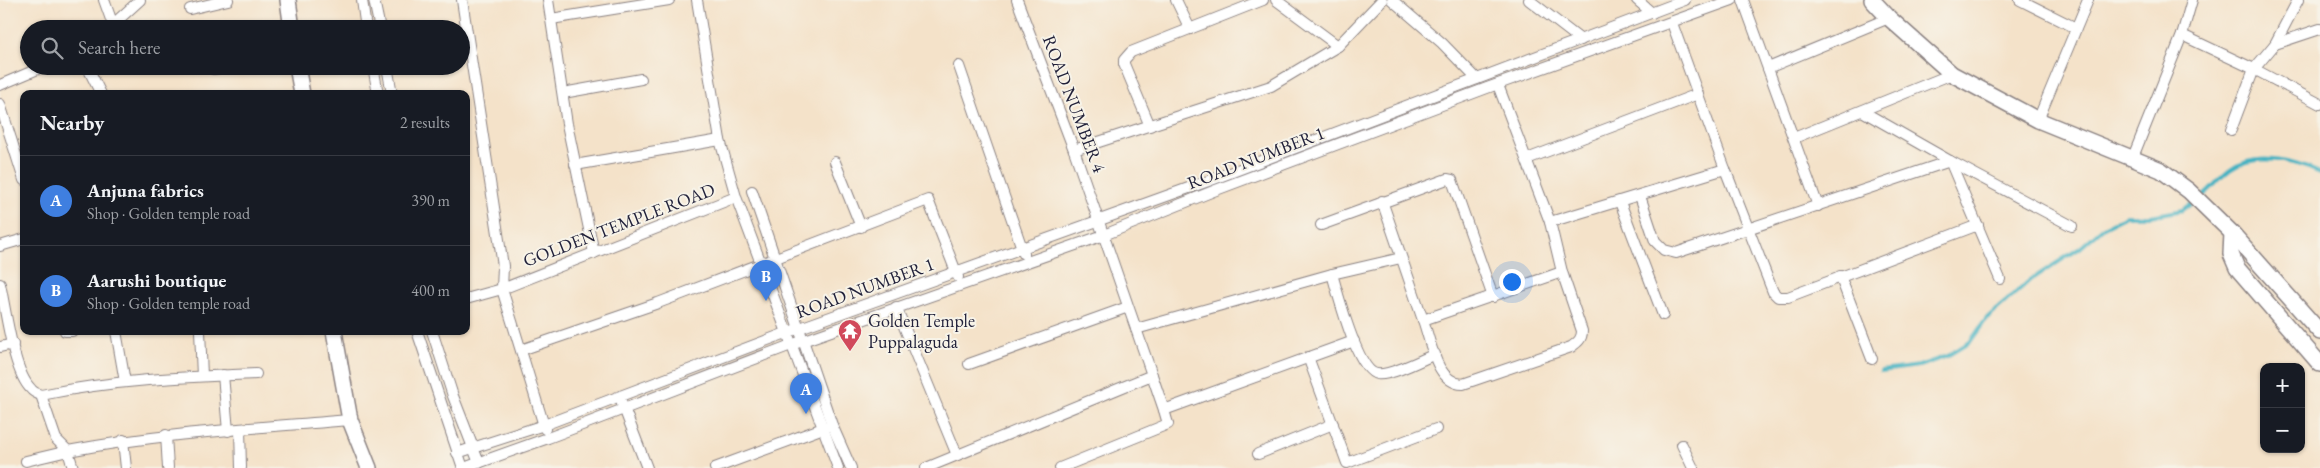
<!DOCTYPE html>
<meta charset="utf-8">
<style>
:root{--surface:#171b24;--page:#242831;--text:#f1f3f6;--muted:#9ea1a6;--line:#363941;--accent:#d1495b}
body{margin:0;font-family:"EB Garamond",serif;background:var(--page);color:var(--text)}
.controls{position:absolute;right:15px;bottom:15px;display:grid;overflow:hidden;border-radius:10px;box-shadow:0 1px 4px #0004}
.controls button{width:45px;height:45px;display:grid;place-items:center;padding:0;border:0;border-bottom:1px solid var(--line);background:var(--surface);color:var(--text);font:25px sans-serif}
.you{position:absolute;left:1511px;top:281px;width:18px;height:18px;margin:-12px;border:4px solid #fff;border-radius:50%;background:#1a73e8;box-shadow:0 0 0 8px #1a73e833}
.badge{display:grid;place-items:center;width:32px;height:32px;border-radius:50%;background:var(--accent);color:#fff;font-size:16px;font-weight:700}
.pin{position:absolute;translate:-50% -41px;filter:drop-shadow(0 1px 2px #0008)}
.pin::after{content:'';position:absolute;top:26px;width:18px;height:15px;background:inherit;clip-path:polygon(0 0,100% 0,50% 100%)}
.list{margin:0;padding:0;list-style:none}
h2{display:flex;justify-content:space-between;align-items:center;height:65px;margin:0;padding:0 20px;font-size:21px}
h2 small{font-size:16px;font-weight:400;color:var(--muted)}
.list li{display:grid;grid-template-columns:32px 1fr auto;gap:15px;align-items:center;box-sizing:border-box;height:90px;padding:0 20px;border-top:1px solid var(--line)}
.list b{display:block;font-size:19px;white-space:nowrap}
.list p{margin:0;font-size:16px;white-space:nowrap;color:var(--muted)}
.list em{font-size:16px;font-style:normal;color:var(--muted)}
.icon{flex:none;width:28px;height:28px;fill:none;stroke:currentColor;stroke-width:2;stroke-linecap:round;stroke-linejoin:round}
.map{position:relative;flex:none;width:2320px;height:468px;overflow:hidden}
.search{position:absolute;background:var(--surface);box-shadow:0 1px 4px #0004;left:20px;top:20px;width:450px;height:55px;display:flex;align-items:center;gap:12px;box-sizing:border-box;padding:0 18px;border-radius:28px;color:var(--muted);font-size:19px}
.panel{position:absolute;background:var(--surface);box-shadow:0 1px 4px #0004;left:20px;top:90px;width:450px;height:245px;border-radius:10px}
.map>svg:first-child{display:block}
</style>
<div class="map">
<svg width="2320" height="468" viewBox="0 0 2320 468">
<rect width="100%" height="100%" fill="#f7f3e8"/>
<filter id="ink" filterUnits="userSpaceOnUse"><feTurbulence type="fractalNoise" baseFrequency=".02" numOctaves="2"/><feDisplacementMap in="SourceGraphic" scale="10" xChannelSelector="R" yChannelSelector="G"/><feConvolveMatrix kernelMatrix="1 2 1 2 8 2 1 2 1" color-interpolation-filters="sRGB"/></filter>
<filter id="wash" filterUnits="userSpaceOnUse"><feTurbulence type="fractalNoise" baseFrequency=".0096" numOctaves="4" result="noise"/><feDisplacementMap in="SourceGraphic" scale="20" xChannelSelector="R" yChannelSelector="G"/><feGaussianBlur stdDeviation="1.12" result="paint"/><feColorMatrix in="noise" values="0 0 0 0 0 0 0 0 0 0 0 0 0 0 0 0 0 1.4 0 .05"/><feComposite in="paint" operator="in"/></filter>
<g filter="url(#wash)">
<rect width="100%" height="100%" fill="#f4e2c9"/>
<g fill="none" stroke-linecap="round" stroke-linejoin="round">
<!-- stream -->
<g stroke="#46b3c2" stroke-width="4">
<path d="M2201,197C2212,189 2219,178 2230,170C2255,151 2294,161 2320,173"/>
<path d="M1881,371L1919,366L1947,356L1970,342L1987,318L2029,281L2080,248L2104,227L2126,216H2151L2183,210L2195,201"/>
</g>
</g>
</g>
<g filter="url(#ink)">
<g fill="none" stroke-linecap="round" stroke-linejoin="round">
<!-- street casing -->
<g stroke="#8b8282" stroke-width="12">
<g id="street">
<path d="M104,0L113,25"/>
<path d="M362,0L366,29"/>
<path d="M374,0L380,29"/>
<path d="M462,0L503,266L502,289L545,429"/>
<path d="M548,0L567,124L594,253"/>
<path d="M697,0L720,140L736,197L838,468"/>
<path d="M1176,0L1190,29"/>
<path d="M1276,0L1338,46"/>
<path d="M1392,0L1442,43L1477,79"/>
<path d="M1529,0L1581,40"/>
<path d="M1637,0L1652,13"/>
<path d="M1743,0L1818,206"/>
<path d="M2020,0L2076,28"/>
<path d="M190,9L228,0"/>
<path d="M551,19L669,0"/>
<path d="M1672,23L1725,169L1773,292L1778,297H1788L1978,225"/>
<path d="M108,29L140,0"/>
<path d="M2182,35L2254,69L2320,104"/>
<path d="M2275,44L2320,29"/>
<path d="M87,66L101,94"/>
<path d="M373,66L378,94"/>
<path d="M387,66L392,94"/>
<path d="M959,66L1024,254"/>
<path d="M1768,68L1889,18"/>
<path d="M213,69L232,66"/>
<path d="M0,85L45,66"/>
<path d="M1498,85L1550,222"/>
<path d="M563,93L641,79"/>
<path d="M0,104L24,180"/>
<path d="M1862,111L1950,161L2072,226"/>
<path d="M2038,120L2088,0"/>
<path d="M1150,126L1124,64V60L1131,52L1263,0"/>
<path d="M2231,130L2254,69L2275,44L2298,0"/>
<path d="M1794,138L1952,74"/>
<path d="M1074,150L1271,86L1338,46L1382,0"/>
<path d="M2133,157L2182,35L2192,0"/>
<path d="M1527,159L1698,94"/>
<path d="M835,162L861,227"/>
<path d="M575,165L720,140"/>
<path d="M752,191L832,425L851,468"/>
<path d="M1640,196L1655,241L1664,250L1676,253L1950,161L2000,279"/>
<path d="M1382,201L1423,320"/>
<path d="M1620,202L1663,315"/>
<path d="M1321,225L1447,179L1452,180L1493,297"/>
<path d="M0,246L24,239"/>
<path d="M1401,258L1332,274C1338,293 1357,371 1377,374C1391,376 1421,360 1435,354"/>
<path d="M1562,272L1582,331C1582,339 1578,342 1571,347L1463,384C1436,383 1431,342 1423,320Z"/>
<path d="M1562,272L1550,222L1725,169"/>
<path d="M1840,276L1872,359"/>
<path d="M0,284C6,310 13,372 31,389C33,392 38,394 41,395"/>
<path d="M466,299L502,289L736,197"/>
<path d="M896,307L957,455"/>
<path d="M1136,329L1332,274"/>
<path d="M65,331H72"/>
<path d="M116,331L125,382"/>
<path d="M200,331L202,376"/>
<path d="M417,331L463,468"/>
<path d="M432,331L453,396L479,463"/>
<path d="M0,347L13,344"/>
<path d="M521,350L658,303L928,200L958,277"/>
<path d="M1308,357L1347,463L1436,429"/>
<path d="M969,364L1128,307"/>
<path d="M256,374C184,377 112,380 41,395L56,439L68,451C161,433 256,428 350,420"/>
<path d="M223,375L228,431"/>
<path d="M1152,375L1164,410L1354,341"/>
<path d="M622,403L647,468"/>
<path d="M240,429L241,468"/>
<path d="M166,435L168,468"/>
<path d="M123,440L126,468"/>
<path d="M1682,445L1693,468"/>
<path d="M457,453L544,425L786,333L1211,180L1685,0"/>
<path d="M1258,454L1333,424"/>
<path d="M26,461L68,451L73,468"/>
<path d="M464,468L548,438L791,345L1104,235L1216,190L1487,88L1732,0"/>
<path d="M715,468L826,427"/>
<path d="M926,468L1152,375L1074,150L1017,0"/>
<path d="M1060,468L1168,424L1164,410"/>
</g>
</g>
<!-- secondary casing -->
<g stroke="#8b8282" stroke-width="18">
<g id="secondary">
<path d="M288,0L292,29"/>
<path d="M1872,0L1889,18L1952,74L2038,120L2161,170L2189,191L2232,233L2320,332"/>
<path d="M297,66L302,94"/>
<path d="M2232,233L2231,254L2237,268L2320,364"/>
<path d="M334,331L350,420L369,468"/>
</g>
</g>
<!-- street -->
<use href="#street" stroke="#fff" stroke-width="10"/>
<!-- secondary -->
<use href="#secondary" stroke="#fff" stroke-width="15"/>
</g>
</g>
<!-- icons -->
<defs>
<g id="temple-pin" transform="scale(1.25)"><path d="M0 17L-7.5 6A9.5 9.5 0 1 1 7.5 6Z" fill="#d1495b" stroke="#f7f3e8"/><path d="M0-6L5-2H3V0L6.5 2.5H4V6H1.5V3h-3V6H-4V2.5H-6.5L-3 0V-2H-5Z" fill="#fff"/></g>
</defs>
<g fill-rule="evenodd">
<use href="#temple-pin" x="850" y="331"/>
</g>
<g text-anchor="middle" stroke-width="4" stroke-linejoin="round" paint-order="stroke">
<!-- street labels -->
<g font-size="18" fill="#22223b" stroke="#f7f3e8">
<text transform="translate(1074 104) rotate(69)" y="6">ROAD NUMBER 4</text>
<text transform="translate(1256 158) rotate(-21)" y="6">ROAD NUMBER 1</text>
<text transform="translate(619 225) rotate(-21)" y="6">GOLDEN TEMPLE ROAD</text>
<text transform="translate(865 288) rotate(-20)" y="6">ROAD NUMBER 1</text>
</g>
<!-- poi labels -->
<g font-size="18" fill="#22223b" stroke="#f7f3e8" text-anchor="start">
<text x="868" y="327">Golden Temple<tspan x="868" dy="21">Puppalaguda</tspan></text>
</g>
</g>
</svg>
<div class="controls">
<button>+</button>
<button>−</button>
</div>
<div class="you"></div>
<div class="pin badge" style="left:806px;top:414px;background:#3f7fe0">A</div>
<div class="pin badge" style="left:766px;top:301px;background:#3f7fe0">B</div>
<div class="search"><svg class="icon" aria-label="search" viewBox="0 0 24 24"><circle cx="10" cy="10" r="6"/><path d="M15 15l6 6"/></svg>Search here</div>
<section class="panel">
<h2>Nearby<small>2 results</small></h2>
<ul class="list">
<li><span class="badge" style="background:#3f7fe0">A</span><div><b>Anjuna fabrics</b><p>Shop · Golden temple road</p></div><em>390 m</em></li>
<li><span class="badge" style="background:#3f7fe0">B</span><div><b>Aarushi boutique</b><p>Shop · Golden temple road</p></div><em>400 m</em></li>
</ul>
</section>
</div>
